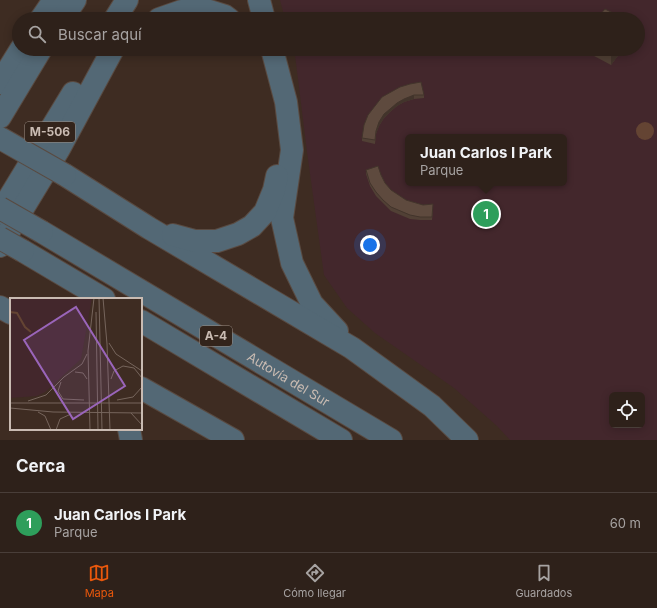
<!DOCTYPE html>
<html lang="es">
<meta charset="utf-8">
<style>
:root{--surface:#2e211a;--page:#3a2e27;--text:#f1f3f6;--muted:#a7a3a2;--line:#493e39;--accent:#ea580c}
body{margin:0;font-family:Inter,sans-serif;background:var(--page);color:var(--text)}
.controls{position:absolute;right:12px;bottom:12px;display:grid;overflow:hidden;border-radius:6px;box-shadow:0 2px 10px #0003}
.controls button{width:36px;height:36px;display:grid;place-items:center;padding:0;border:0;border-bottom:1px solid var(--line);background:var(--surface);color:var(--text);font:20px sans-serif}
.you{position:absolute;left:370px;top:245px;width:14px;height:14px;margin:-10px;border:3px solid #fff;border-radius:50%;background:#1a73e8;box-shadow:0 0 0 6px #1a73e833}
.badge{display:grid;place-items:center;width:26px;height:26px;border-radius:50%;background:var(--accent);color:#fff;font-size:13px;font-weight:700}
.pin{position:absolute;translate:-50% -50%;border:2px solid #fff;box-shadow:0 1px 4px #0006}
.popup{position:absolute;left:405px;top:134px;width:162px;height:52px;box-sizing:border-box;display:grid;place-content:center;border-radius:6px;background:var(--surface);filter:drop-shadow(0 1px 3px #0005);font-size:13px;white-space:nowrap;color:var(--muted)}
.popup b{font-size:15px;color:var(--text)}
.popup::after{content:'';position:absolute;left:50%;top:100%;margin-left:-8px;border:8px solid transparent;border-top-color:var(--surface)}
.list{margin:0;padding:0;list-style:none}
h2{display:flex;justify-content:space-between;align-items:center;height:52px;margin:0;padding:0 16px;font-size:17px}
h2 small{font-size:13px;font-weight:400;color:var(--muted)}
.list li{display:grid;grid-template-columns:26px 1fr auto;gap:12px;align-items:center;box-sizing:border-box;height:60px;padding:0 16px;border-top:1px solid var(--line)}
.list b{display:block;font-size:15px;white-space:nowrap}
.list p{margin:0;font-size:13px;white-space:nowrap;color:var(--muted)}
.list em{font-size:13px;font-style:normal;color:var(--muted)}
.icon{flex:none;width:22px;height:22px;fill:none;stroke:currentColor;stroke-width:2;stroke-linecap:round;stroke-linejoin:round}
.map{position:relative;flex:none;width:657px;height:440px;overflow:hidden}
.search{position:absolute;background:var(--surface);box-shadow:0 2px 10px #0003;left:12px;right:12px;top:12px;height:44px;display:flex;align-items:center;gap:10px;box-sizing:border-box;padding:0 14px;border-radius:22px;color:var(--muted);font-size:15px}
.sheet{height:112px;background:var(--surface)}
nav{display:flex;justify-content:space-around;align-items:center;box-sizing:border-box;height:56px;border-top:1px solid var(--line);background:var(--surface);font-size:11px;color:var(--muted)}
nav a{display:grid;justify-items:center;gap:2px}
nav .on{color:var(--accent)}
.map>svg:first-child{display:block}
</style>
<div class="map">
<svg width="657" height="440" viewBox="0 0 657 440">
<rect width="100%" height="100%" fill="#3e2c22"/>
<!-- green -->
<path fill="#43272c" fill-rule="evenodd" d="M280,0H657V440H510L497,426L454,388L375,333L347,308L324,275L307,152L295,55L292,49H638V19H285ZM408,137H564V183H408ZM612,395H642V425H612Z"/>
<!-- water -->
<circle fill="#644433" cx="645" cy="131" r="9"/>
<g fill="none" stroke-linecap="round" stroke-linejoin="round">
<!-- highway casing -->
<g stroke="#594a41" stroke-width="24">
<g id="highway">
<path d="M259,0L264,19"/>
<path d="M41,19L54,0"/>
<path d="M62,19L75,0"/>
<path d="M115,19L127,0"/>
<path d="M159,19L182,11L203,9L225,16L229,19"/>
<path d="M272,49L286,102L292,150L282,218L292,263L312,304L337,331"/>
<path d="M0,83L21,49"/>
<path d="M0,117L41,49"/>
<path d="M65,175L149,228L352,348L432,406L467,440"/>
<path d="M0,213L73,93"/>
<path id="s1" d="M42,232L391,440"/>
<path d="M173,235L195,241H217L238,234L252,226L265,212L274,190L277,176"/>
<path d="M0,246L59,149L113,49"/>
<path d="M23,251L104,299"/>
<path d="M0,307L11,313"/>
<path d="M141,321L341,440"/>
<path d="M141,388L233,440"/>
<path d="M129,429L131,440"/>
</g>
</g>
<!-- highway -->
<use href="#highway" stroke="#536875" stroke-width="22"/>
<!-- highway-bridge casing -->
<g stroke="#594a41" stroke-width="24" stroke-linecap="butt">
<g id="highway-bridge">
<path d="M0,138L65,175"/>
<path d="M0,208L42,232"/>
<path d="M0,238L23,251"/>
</g>
</g>
<!-- highway-bridge -->
<use href="#highway-bridge" stroke="#536875" stroke-width="22"/>
</g>
<!-- wall -->
<g fill="#514035">
<path d="M581,49H623L611,65Z"/>
<path d="M410,84L424,95V98L414,99L404,102L397,106L390,112L384,118L379,126L376,134L375,144L362,141V138Z"/>
<path d="M366,170L381,175L385,183L391,190L406,200L433,208L432,220H420L410,219L391,211L376,196L370,186L366,174Z"/>
</g>
<!-- shaded-wall -->
<g fill="#42342b">
<path d="M616,49H623L611,65V55Z"/>
<path d="M414,95V99L404,102L397,106L390,112L384,118L379,126L376,134L375,144L376,131L379,122L384,114L390,109L397,103L404,99Z"/>
</g>
<!-- building -->
<g fill="#5e4a3e" stroke="#42342b">
<path d="M605,9L625,19H596Z"/>
<path d="M600,49H616L611,55Z"/>
<path d="M421,82L424,95H414L404,99L397,103L390,109L384,114L379,122L376,131L375,140L362,138L364,125L368,115L382,97L400,87L410,84Z"/>
<path d="M378,166L381,175L385,183L391,190L406,200L423,205L433,204L432,217H420L410,215L391,207L383,200L376,192L370,183L366,170Z"/>
</g>
<g text-anchor="middle" stroke-width="4" stroke-linejoin="round" paint-order="stroke">
<!-- shield labels -->
<g fill="#33241b" stroke="#9c8e85" stroke-width="1">
<rect x="25" y="122" width="50" height="20" rx="3"/>
<rect x="200" y="326" width="32" height="20" rx="3"/>
</g>
<g font-size="12" font-weight="bold" fill="#c9bbb2">
<text x="50" y="136">M-506</text>
<text x="216" y="340">A-4</text>
</g>
<!-- street labels -->
<g font-size="13" fill="#c9bbb2" stroke="#33241b">
<text dy="5" stroke="none"><textPath href="#s1" startOffset="287">Autovía del Sur</textPath></text>
</g>
</g>
<!-- overview -->
<g transform="translate(10 298)">
<rect width="132" height="132" fill="#3e2c22"/>
<path d="M0,0H82L71,61L35,94L27,98L0,100Z" fill="#43272c"/>
<path fill="none" stroke="#644433" stroke-width="2" d="M0,14L7,15L15,29L21,34"/>
<path fill="none" stroke="#76655c" stroke-width="1" d="M89,0L92,132M93,0L97,46L100,132M86,14L88,132M99,45L106,56L132,73M65,74L73,75L77,81M101,81L104,73L113,68L124,70L132,80M51,84L48,93L53,101L74,102M107,102L123,99L132,89M18,103L36,97L54,79L72,66L77,56M0,105H132M0,110L43,114L132,115M28,114L35,118L41,132M121,115L132,127M46,132L50,121L61,116M80,132L78,53L84,0"/>
<path fill="#9a65ba" fill-opacity="0.15" stroke="#9a65ba" stroke-width="2" d="M66,9L115,88L63,121L14,42Z"/>
<rect width="132" height="132" fill="none" stroke="#c9bbb2" stroke-width="2"/>
</g>
</svg>
<div class="controls">
<button><svg class="icon" aria-label="locate" viewBox="0 0 24 24"><circle cx="12" cy="12" r="6"/><path d="M12 2v4M12 18v4M2 12h4M18 12h4"/></svg></button>
</div>
<div class="you"></div>
<div class="pin badge" style="left:486px;top:214px;background:#2e9e5b">1</div>
<div class="popup"><b>Juan Carlos I Park</b>Parque</div>
<div class="search"><svg class="icon" aria-label="search" viewBox="0 0 24 24"><circle cx="10" cy="10" r="6"/><path d="M15 15l6 6"/></svg>Buscar aquí</div>
</div>
<section class="sheet">
<h2>Cerca<small></small></h2>
<ul class="list">
<li><span class="badge" style="background:#2e9e5b">1</span><div><b>Juan Carlos I Park</b><p>Parque</p></div><em>60 m</em></li>
</ul>
</section>
<nav>
<a class="on"><svg class="icon" aria-label="map" viewBox="0 0 24 24"><path d="M3 6l6-2 6 2 6-2v14l-6 2-6-2-6 2zM9 4v14M15 6v14"/></svg>Mapa</a>
<a><svg class="icon" aria-label="directions" viewBox="0 0 24 24"><path d="M12 3l9 9-9 9-9-9zM9 14v-3h6M13 9l2 2-2 2"/></svg>Cómo llegar</a>
<a><svg class="icon" aria-label="saved" viewBox="0 0 24 24"><path d="M7 4h10v16l-5-4-5 4z"/></svg>Guardados</a>
</nav>
